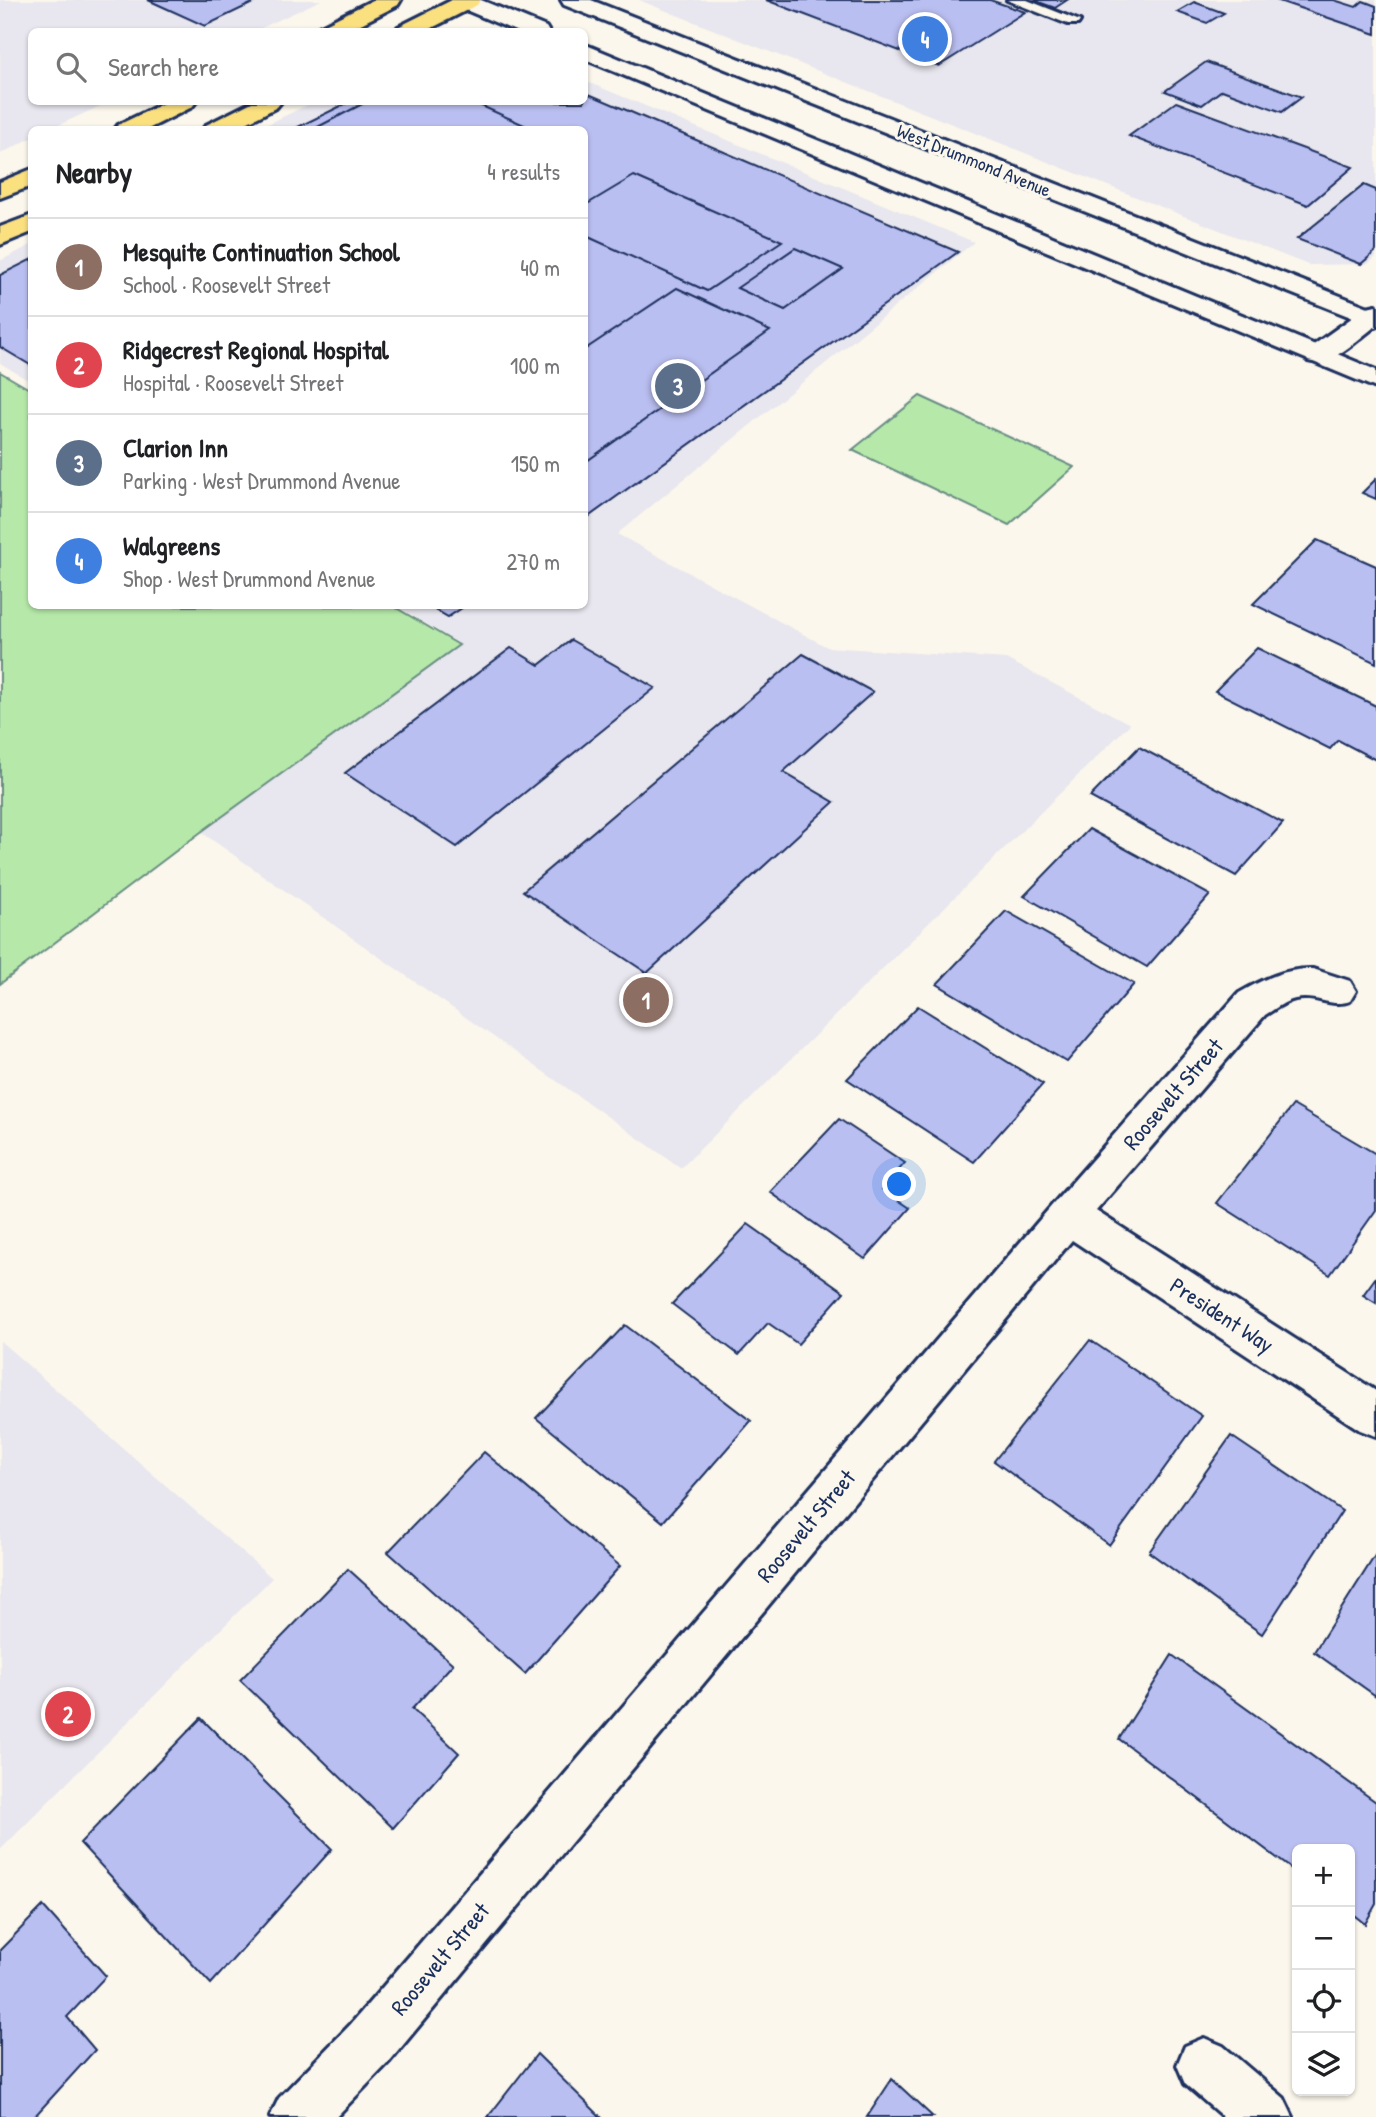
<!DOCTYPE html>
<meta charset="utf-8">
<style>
:root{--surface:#fff;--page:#f2f2f2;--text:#202124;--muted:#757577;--line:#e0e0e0;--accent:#1a73e8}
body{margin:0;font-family:"Patrick Hand",sans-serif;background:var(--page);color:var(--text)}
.controls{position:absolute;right:21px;bottom:21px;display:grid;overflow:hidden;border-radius:10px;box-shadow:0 2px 5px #0004}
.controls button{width:63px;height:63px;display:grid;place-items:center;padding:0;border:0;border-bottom:2px solid var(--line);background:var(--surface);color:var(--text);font:35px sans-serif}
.you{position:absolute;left:900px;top:1185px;width:24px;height:24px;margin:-18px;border:5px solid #fff;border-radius:50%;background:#1a73e8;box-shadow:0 0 0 10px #1a73e833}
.badge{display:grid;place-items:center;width:46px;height:46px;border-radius:50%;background:var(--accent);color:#fff;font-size:23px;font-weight:700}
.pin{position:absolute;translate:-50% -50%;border:4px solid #fff;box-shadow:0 2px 7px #0006}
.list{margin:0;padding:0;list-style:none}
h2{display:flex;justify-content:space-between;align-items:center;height:91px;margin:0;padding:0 28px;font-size:30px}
h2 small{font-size:23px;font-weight:400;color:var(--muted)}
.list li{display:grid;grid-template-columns:46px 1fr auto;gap:21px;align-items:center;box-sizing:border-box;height:98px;padding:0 28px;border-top:2px solid var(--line)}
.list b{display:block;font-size:26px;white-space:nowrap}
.list p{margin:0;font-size:23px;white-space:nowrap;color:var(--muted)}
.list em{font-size:23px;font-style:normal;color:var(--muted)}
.icon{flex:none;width:38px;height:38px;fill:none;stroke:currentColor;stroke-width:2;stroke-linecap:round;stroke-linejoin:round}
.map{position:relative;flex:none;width:1376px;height:2117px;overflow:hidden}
.search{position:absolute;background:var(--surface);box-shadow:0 2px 5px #0004;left:28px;top:28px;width:560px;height:77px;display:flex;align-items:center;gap:18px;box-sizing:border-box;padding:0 24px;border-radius:10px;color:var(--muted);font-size:26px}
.panel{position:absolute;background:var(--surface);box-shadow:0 2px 5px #0004;left:28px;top:126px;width:560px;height:483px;border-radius:10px}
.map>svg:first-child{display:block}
</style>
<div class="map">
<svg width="1376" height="2117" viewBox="0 0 1376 2117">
<rect width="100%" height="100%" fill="#fbf7ec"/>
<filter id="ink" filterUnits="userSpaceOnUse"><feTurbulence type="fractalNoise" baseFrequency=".0143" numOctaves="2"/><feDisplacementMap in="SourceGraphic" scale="14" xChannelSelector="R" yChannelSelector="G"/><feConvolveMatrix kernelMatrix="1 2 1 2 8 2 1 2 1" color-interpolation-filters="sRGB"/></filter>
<g filter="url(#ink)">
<!-- built -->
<g fill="#e8e6ee">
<path d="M0,0H321L255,31L32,32V102H109L50,129L32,130L31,138L0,154Z"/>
<path d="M639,0H1376V257L1368,264L1308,265Z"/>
<path d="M585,81L974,242L617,534L827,647L1006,659L1130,724L681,1168L201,832L458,643L397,606H584V130L258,129L313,102H584Z"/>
<path d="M31,245V382L0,363V261Z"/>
<path d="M0,1341L272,1578L0,1850Z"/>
</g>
<!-- green -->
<g fill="#b6e9a9" stroke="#688c84" stroke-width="2">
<path d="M0,372L31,390L32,606H393L459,645L201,832L0,984Z"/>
<path d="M920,396L1074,467L1009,525L852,450Z"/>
</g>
<!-- building -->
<g fill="#babff1" stroke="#1b2f5e" stroke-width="2">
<path d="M148,0H259L205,26Z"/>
<path d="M766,0H990L1025,12L939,66Z"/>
<path d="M1033,0H1067L1055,8Z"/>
<path d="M1276,0H1334L1356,7L1363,1L1376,6V34Z"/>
<path d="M1194,2L1224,13L1207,23L1177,12Z"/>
<path d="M1206,62L1302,97L1282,112L1222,90L1202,105L1165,91Z"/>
<path d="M584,92L958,252L584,520V130H292L349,102H584Z"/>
<path d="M366,102H473L535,130H312Z"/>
<path d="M1176,102L1353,167L1308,205L1129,136Z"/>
<path d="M634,176L782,241L707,291L584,235V206Z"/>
<path d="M1364,185L1376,190V251L1361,264L1297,239Z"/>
<path d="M795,248L843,269L785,310L737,288Z"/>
<path d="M32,259V366L0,347V275Z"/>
<path d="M677,288L770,331L584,463V350Z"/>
<path d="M1376,479V499L1362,493Z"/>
<path d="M1317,540L1376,566V663L1253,604Z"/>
<path d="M429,606H465L448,617Z"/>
<path d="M571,640L655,688L457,847L345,773L511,648L539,665Z"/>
<path d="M1257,648L1376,706V760L1338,740L1330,749L1215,691Z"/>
<path d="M803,654L873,692L783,772L834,802L647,973L523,891Z"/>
<path d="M1139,747L1283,823L1236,876L1090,797Z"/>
<path d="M1089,829L1210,895L1147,967L1024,896Z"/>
<path d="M1006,911L1134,984L1067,1062L937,984Z"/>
<path d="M918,1006L1043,1084L974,1162L847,1079Z"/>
<path d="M1293,1105L1376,1154V1210L1330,1275L1217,1203Z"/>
<path d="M839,1119L905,1163L882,1189L910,1208L865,1259L770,1192Z"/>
<path d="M748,1224L844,1292L798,1344L768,1323L739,1355L672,1304Z"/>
<path d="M1376,1277V1303L1363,1295Z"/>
<path d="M625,1325L751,1421L663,1522L536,1418Z"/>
<path d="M1090,1340L1202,1416L1109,1545L994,1461Z"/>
<path d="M1231,1436L1342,1511L1262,1634L1149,1552Z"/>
<path d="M484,1452L620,1566L525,1674L388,1552Z"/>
<path d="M1376,1554V1696L1314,1652Z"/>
<path d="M348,1569L453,1664L412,1709L459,1753L393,1828L240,1680Z"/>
<path d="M1172,1655L1376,1802V1904L1365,1924L1350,1912V1849H1297V1873L1119,1739Z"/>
<path d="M201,1718L332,1849L211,1984L80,1843Z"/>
<path d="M43,1906L106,1976L67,2017L95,2050L34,2117H0V1950Z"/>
<path d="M537,2054L601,2117H488Z"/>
<path d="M892,2079L933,2117H867Z"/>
</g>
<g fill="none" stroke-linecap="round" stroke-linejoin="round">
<!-- service casing -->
<g stroke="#1b2f5e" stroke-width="6">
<path id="service" d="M1007,0H1027L1080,21L1078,24H1068Z"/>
</g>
<!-- minor casing -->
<g stroke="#1b2f5e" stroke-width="6">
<g id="minor">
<path d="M1376,305V326C1357,339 1333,367 1308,361L1304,355L1308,349L1367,307Z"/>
<path d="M1313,969L1350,981L1356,991L1350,1001C1331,1008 1315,994 1295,999C1285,1001 1275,1009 1265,1015L1096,1211L1376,1391V1436L1360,1430L1072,1240L389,2062L336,2117H270L279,2098L351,2024L1054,1203L1239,993C1262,980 1285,968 1313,969Z"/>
<path d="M1204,2038L1223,2046L1284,2098L1293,2117H1223L1185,2084L1177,2065L1185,2046Z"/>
</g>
</g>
<!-- secondary casing -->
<g stroke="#1b2f5e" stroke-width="6">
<g id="secondary">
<path d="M451,0H481L546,27L549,32H518L454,5Z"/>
<path d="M561,0H591L1376,310V327L564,5Z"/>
<path d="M584,44L1376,370V388L584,59Z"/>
</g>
</g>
<!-- primary casing -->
<g stroke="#1b2f5e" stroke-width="6">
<g id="primary">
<path d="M373,0H401L398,5L345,32H316L319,27Z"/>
<path d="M452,0H480L477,5L424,32H395L398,27Z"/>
<path d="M166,102H196L192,107L146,130H114L118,125Z"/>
<path d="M252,102H281L277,107L233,130H202L206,125Z"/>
<path d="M32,169V186L0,198V182Z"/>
<path d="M32,215V232L0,245V227Z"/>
</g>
</g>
<!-- service -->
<use href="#service" fill="#fbf7ec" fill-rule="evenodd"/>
<!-- minor -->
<use href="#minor" fill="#fbf7ec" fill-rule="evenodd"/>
<!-- secondary -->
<use href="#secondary" fill="#fbf7ec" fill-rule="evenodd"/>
<!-- primary -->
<use href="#primary" fill="#fbe080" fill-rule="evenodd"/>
</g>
</g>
<g text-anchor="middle" stroke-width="6" stroke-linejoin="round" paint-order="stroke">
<!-- far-street labels -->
<g font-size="19" fill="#1b2f5e" stroke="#fbf7ec">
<text transform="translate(974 160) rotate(22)" y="7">West Drummond Avenue</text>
</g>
<!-- street labels -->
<g font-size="23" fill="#1b2f5e" stroke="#fbf7ec">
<text transform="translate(1173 1094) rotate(-49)" y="8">Roosevelt Street</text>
<text transform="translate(1222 1315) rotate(33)" y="8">President Way</text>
<text transform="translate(806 1526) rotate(-50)" y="8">Roosevelt Street</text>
<text transform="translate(440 1959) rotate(-50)" y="8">Roosevelt Street</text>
</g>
</g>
</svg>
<div class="controls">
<button>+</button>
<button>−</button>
<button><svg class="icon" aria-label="locate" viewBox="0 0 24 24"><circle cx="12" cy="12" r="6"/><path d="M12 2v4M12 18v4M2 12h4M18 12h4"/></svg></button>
<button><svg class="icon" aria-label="layers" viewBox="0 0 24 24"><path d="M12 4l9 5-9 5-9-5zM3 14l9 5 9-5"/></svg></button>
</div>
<div class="you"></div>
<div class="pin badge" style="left:646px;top:1000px;background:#8d6e63">1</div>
<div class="pin badge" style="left:68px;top:1714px;background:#e0444e">2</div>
<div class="pin badge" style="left:678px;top:386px;background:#5c6f8a">3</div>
<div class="pin badge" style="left:925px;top:39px;background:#3f7fe0">4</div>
<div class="search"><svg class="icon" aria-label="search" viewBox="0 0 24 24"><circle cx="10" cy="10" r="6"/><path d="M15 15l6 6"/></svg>Search here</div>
<section class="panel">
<h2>Nearby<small>4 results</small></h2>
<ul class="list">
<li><span class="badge" style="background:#8d6e63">1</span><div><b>Mesquite Continuation School</b><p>School · Roosevelt Street</p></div><em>40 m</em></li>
<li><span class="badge" style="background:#e0444e">2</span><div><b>Ridgecrest Regional Hospital</b><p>Hospital · Roosevelt Street</p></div><em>100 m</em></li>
<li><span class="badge" style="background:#5c6f8a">3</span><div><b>Clarion Inn</b><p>Parking · West Drummond Avenue</p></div><em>150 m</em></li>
<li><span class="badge" style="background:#3f7fe0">4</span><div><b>Walgreens</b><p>Shop · West Drummond Avenue</p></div><em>270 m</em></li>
</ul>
</section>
</div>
